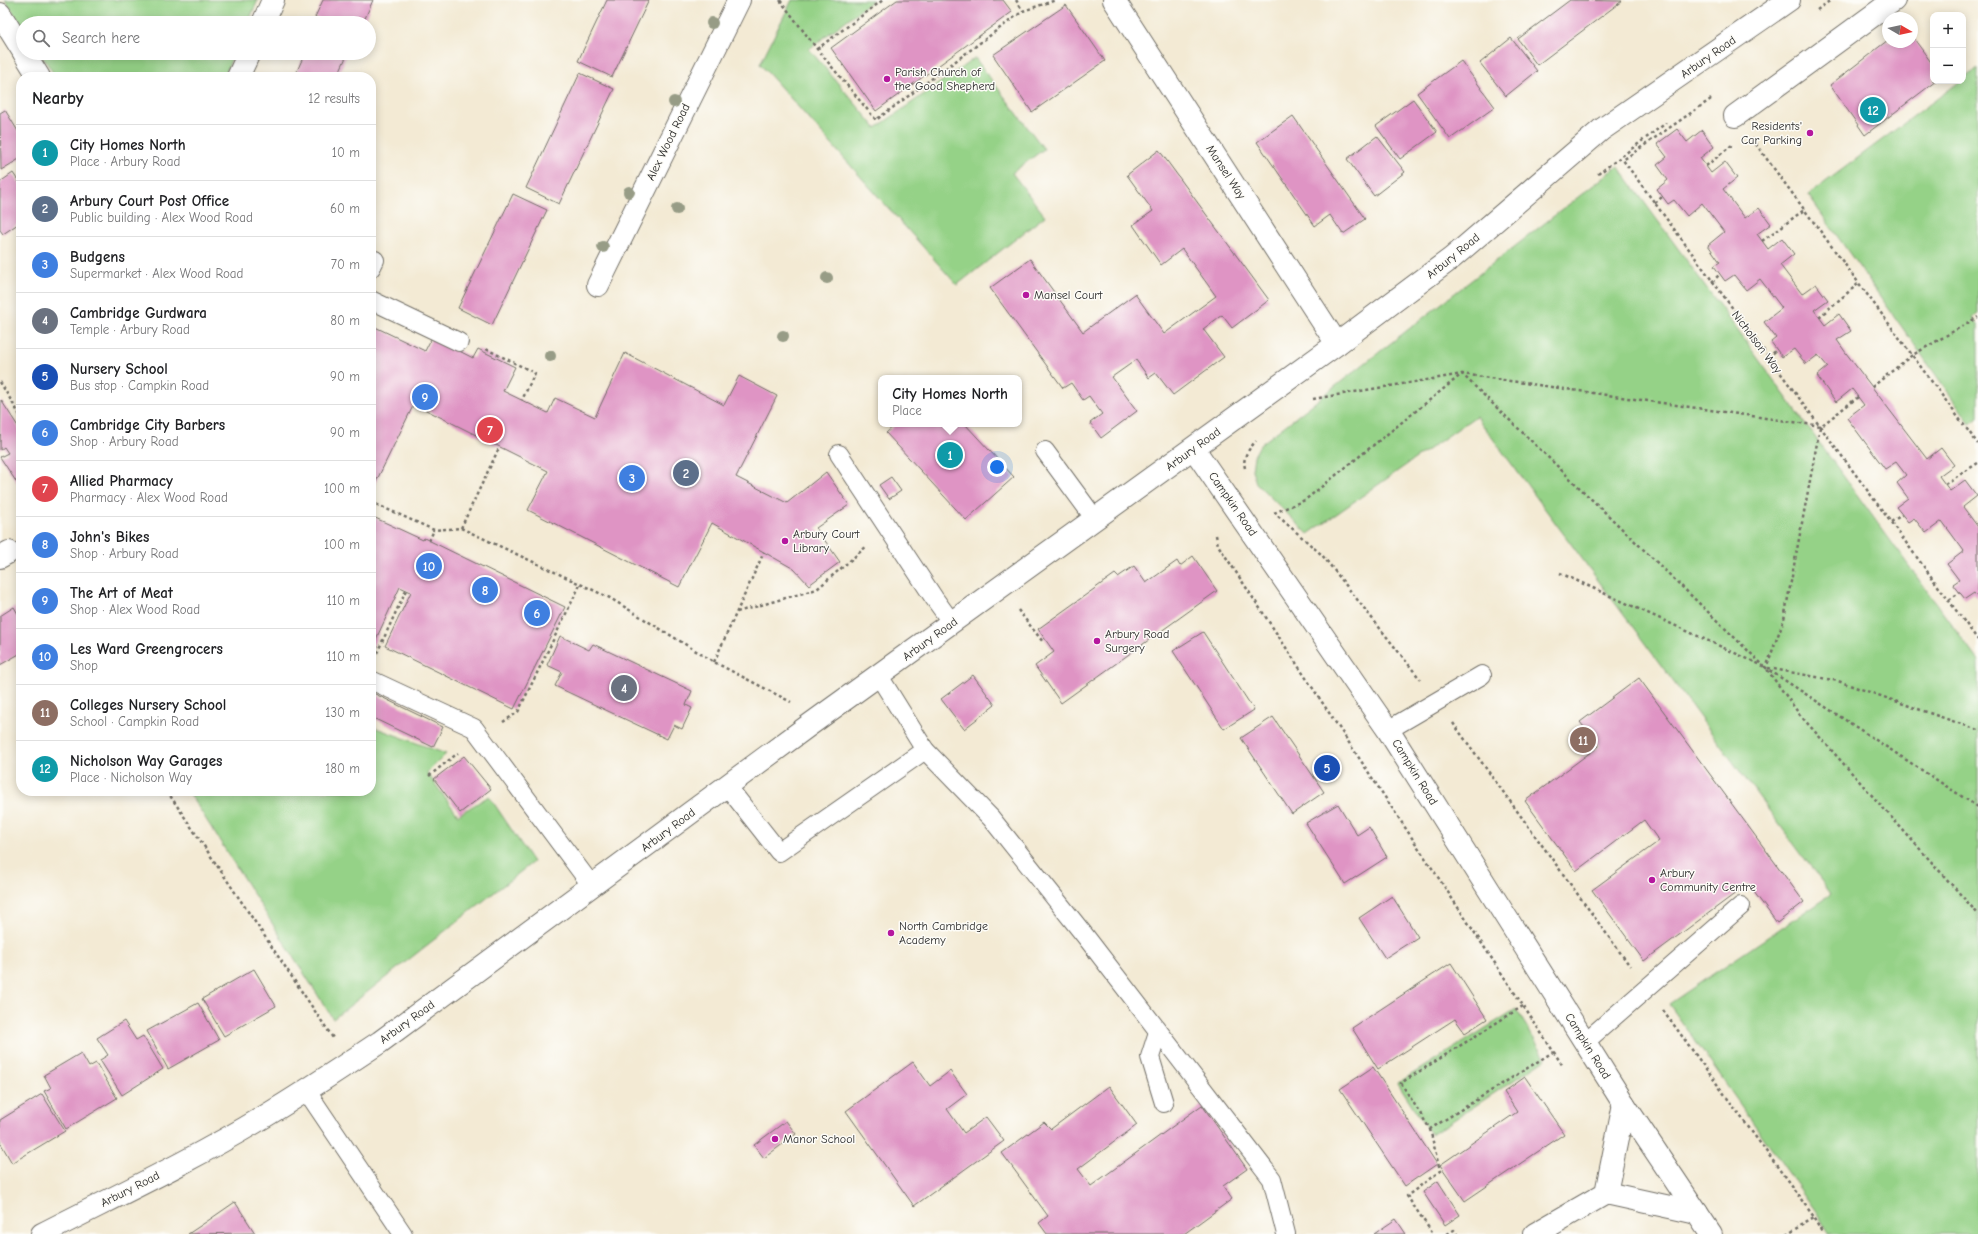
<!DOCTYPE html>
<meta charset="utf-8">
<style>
:root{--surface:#fff;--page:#f6f6f6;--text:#202124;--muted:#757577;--line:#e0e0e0;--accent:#b45309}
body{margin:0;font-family:"Comic Neue",sans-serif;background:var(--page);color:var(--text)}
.controls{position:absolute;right:12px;top:12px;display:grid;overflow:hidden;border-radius:8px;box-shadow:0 2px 10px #0003}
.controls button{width:36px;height:36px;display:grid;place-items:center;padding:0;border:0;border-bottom:1px solid var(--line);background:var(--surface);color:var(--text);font:20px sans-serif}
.compass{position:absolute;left:1882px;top:12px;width:36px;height:36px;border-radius:50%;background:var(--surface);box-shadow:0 2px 10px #0003;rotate:99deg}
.you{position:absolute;left:997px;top:467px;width:14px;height:14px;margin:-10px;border:3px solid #fff;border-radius:50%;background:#1a73e8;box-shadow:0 0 0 6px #1a73e833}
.badge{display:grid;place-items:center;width:26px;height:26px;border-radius:50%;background:var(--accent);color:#fff;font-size:13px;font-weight:700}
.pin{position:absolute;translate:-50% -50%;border:2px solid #fff;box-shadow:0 1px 4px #0006}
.popup{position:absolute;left:878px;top:375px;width:144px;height:52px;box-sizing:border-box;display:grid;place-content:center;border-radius:8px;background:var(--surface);filter:drop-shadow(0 1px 3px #0005);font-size:13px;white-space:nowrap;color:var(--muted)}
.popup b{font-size:15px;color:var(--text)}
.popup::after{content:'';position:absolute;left:50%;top:100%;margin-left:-8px;border:8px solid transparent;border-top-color:var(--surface)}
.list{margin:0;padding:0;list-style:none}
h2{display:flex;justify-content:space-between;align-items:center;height:52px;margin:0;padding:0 16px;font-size:17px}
h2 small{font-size:13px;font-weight:400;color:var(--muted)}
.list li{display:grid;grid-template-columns:26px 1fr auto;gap:12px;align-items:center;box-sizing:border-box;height:56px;padding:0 16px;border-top:1px solid var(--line)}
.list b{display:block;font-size:15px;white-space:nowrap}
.list p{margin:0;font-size:13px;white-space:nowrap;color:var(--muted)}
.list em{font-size:13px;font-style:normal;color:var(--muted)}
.icon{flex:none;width:22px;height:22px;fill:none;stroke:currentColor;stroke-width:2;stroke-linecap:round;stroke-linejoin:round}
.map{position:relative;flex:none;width:1978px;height:1234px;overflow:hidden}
.search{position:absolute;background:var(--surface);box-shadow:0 2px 10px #0003;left:16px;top:16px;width:360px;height:44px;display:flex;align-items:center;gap:10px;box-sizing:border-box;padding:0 14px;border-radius:22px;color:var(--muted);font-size:15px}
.panel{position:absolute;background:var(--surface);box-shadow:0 2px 10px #0003;left:16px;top:72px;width:360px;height:724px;border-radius:16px}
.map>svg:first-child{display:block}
</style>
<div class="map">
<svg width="1978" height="1234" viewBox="0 0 1978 1234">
<rect width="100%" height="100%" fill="#fdfcf7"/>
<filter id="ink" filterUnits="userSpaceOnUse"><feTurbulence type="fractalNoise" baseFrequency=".025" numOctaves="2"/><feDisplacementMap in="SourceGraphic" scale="8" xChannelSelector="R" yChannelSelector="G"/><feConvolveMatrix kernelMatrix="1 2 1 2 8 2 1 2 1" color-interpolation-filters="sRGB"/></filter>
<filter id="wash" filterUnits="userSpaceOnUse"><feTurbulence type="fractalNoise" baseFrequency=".012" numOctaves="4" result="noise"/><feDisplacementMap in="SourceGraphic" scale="16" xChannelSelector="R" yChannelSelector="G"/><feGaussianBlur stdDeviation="0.9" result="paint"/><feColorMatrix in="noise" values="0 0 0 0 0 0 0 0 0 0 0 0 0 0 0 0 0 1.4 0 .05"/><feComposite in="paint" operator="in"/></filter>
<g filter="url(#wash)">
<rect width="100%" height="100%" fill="#f3ead4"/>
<!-- green -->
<g fill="#95d287" stroke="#607e59">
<path d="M5,0H258L248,23H23V27Z"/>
<path d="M792,0H873L809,49L876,128L975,58L1044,149L1012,173L1045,216L957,285L760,64Z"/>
<path d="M40,53H234L224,77H56Z"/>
<path d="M1978,68V314L1973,318L1978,325V417L1970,423L1808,195Z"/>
<path d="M1618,166L1978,661V1234H1829L1817,1213L1669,1004L1831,894L1476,416L1308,534L1256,483L1252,470L1254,456L1260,445Z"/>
<path d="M371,726L446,754L427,773L458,815L489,796L533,862L333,1019L188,791H371Z"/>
<path d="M1516,1009L1546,1059L1431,1135L1398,1083Z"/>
</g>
<g id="blocks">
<!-- building -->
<g fill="#df94c4">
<path d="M323,0H373L363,23H329L315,17Z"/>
<path d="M607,0H649L612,77L578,61Z"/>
<path d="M897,0H1003L1012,12L876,111L831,48Z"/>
<path d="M1570,0L1622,1L1537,65L1518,39Z"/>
<path d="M1066,5L1105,61L1032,112L993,55Z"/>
<path d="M1912,36L1933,65V81H1936L1865,135L1830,85L1888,40V42H1912Z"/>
<path d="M1511,38L1537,71L1506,96L1480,63Z"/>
<path d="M305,53H348L337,77H309L297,71Z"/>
<path d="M1461,61L1495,107L1450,139L1417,93Z"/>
<path d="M580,73L614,89L559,204L526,188Z"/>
<path d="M1413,99L1437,132L1400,159L1376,126Z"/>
<path d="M5,110L21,136V158L1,170L0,113Z"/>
<path d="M1293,116L1365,219L1343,234L1330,215L1315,226L1257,142Z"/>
<path d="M1677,129L1687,142L1702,130L1714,147L1700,158L1711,173L1725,162L1737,178L1723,189L1745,218L1759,208L1771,224L1757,234L1768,249L1782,238L1794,254L1780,265L1802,294L1816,284L1828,300L1814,310L1825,325L1839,314L1851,331L1837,340L1846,353L1927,459L1941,448L1954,465L1939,476L1950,491L1965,480L1977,496L1963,507L1978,527V598L1974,593L1965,599L1953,584L1959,580L1947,564L1964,551L1942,521L1926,533L1914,518L1908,522L1896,507L1908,498L1897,483L1906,475L1896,462L1885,469L1847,418L1864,405L1852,389L1836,402L1817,376L1828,367L1818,355L1806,364L1794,349L1782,357L1771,342L1776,338L1764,322L1782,308L1760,279L1746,290L1734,275L1725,281L1714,266L1720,262L1708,245L1724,232L1702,203L1687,216L1674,200L1668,204L1657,189L1668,180L1657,165L1667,157L1657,144Z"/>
<path d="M1377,136L1405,172L1374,196L1347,159Z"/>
<path d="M1159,150L1269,300L1232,328L1222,315L1203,329L1224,357L1173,395L1156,373L1149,378L1136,360L1112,377L1137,411L1101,438L1090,423L1102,414L1089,396L1083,400L1071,383L1063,388L990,288L1030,259L1083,332L1135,294L1164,334L1216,296L1182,249L1161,265L1133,225L1153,211L1127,175Z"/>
<path d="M13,173L21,185V222L3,234L0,230V182Z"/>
<path d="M513,194L547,210L492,325L458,308Z"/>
<path d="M373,326L425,351L432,337L473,358L478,349L515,367L503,391L548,413L555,398L595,417L625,353L724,405L739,376L777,396L736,477L787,503L826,472L849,505L816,528L840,562L809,585L794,569L712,523L679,587L528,510L548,471L414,404L371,492V331Z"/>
<path d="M1,400L21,431V489L0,457L8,453L4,447L0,450Z"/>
<path d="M896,424H965L1014,477L966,520L886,433Z"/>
<path d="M891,477L901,491L889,499L879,485Z"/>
<path d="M371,516L423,540L424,538L565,607L514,709L385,646L411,592L400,587L371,650Z"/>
<path d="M1193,556L1217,591L1061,703L1035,666L1054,652L1038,629L1115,574L1118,577L1134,566L1146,583L1177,561L1180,566Z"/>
<path d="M14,607L21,619V653L0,665V616Z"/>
<path d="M1203,632L1254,710L1224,729L1173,651Z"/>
<path d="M560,636L589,650L593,644L692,691L686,705L692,708L682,729L674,725L667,739L555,686L562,672L547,665Z"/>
<path d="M973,675L995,705L964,729L941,699Z"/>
<path d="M1639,678L1804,902L1777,923L1748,884L1644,961L1592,890L1659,841L1644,820L1576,871L1525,801L1599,746L1580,722Z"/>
<path d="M371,692L443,727L433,747L371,717Z"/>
<path d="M1273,717L1324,792L1292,814L1241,738Z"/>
<path d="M464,756L491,789L460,813L434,779Z"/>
<path d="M1338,804L1357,835L1369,827L1387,857L1345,884L1306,823Z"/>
<path d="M1392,896L1418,937L1385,958L1359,918Z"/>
<path d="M1451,963L1487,1019L1465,1033L1455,1019L1378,1069L1352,1028Z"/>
<path d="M254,969L276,1006L224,1036L202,999Z"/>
<path d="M198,1003L219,1040L168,1069L147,1031Z"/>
<path d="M124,1021L136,1040L143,1036L163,1069L122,1095L100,1060L108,1055L97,1038Z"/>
<path d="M81,1053L89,1067L96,1063L117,1098L66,1129L44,1091L51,1088L44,1075Z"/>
<path d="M913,1062L930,1086L950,1071L967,1094L947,1109L964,1133L986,1117L1004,1141L914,1206L846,1111Z"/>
<path d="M1373,1067L1437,1164L1405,1186L1340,1089Z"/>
<path d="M1525,1077L1564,1134L1465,1201L1440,1165L1517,1112L1504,1092Z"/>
<path d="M1109,1086L1137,1125L1078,1169L1091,1186L1202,1105L1247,1169L1223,1186L1232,1199L1184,1234H1047L1039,1223L1048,1216L1002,1153L1044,1122L1051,1129Z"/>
<path d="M42,1094L65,1131L12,1163L0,1142V1120Z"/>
<path d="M786,1121L796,1134L764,1158L754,1145Z"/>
<path d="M1438,1181L1460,1215L1445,1225L1423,1192Z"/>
<path d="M235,1202L255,1233L188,1234L206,1222Z"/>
<path d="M1396,1219L1406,1234H1374Z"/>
</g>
</g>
</g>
<g filter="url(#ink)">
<use href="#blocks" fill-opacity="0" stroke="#716e66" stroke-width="1"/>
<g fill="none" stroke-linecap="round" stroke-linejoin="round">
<!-- service casing -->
<g stroke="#716e66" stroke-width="20">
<g id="service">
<path d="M371,268L375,260"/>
<path d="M371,300L459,342"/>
<path d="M1045,451L1095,519"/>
<path d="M839,454L934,598L952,623"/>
<path d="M371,680L474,728L592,886"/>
<path d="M1388,730L1482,675"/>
<path d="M925,750L991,818L1086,937L1272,1179L1286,1234"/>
<path d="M727,786L779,852L925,750L879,676"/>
<path d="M1158,1032L1150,1057L1164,1103"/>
<path d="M1585,1042L1741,906"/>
<path d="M306,1090L403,1234"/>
</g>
</g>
<!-- minor casing -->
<g stroke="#716e66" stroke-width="24">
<g id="minor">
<path d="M1114,0L1337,344"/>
<path d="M0,14L23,51"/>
<path d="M263,23L273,0"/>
<path d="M24,53L39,77"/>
<path d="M238,77L249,53"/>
<path d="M1735,116L1894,0"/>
<path d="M598,285L739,0"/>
<path d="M1194,449L1388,730L1624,1104L1711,1234"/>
<path d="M0,557L9,552"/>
<path d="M1606,1193L1697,1213"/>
<path d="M1535,1234L1606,1193L1624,1104"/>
</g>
</g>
<!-- tertiary casing -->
<g stroke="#716e66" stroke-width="24">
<path id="tertiary" d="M42,1234C116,1196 191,1161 262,1118C302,1094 341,1068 380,1042L808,726L1337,344L1452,258L1601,130L1789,0"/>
</g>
<!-- path -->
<g stroke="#716e66" stroke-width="2.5" stroke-dasharray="3 3" stroke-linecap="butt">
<path d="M780,0L817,49L876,120L1023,11L1056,0"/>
<path d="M1016,0L1023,11"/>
<path d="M1817,10L1831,0"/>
<path d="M817,49L883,0"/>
<path d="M1711,99L1623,160L1978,640"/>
<path d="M1752,139L1978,444"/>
<path d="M1706,166L1732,145"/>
<path d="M1598,174L1666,123"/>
<path d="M1655,203L1662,197"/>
<path d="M1762,241L1804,210"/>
<path d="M1712,282L1720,274"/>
<path d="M1819,317L1858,284"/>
<path d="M486,349L535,373L522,400"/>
<path d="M1768,357L1777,350"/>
<path d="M0,382L21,417"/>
<path d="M1872,387L1911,356L1978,317"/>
<path d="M1313,399L1462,374L1821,426L1858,397"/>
<path d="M1820,427L1784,619L1766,668L1978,807"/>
<path d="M1245,468C1242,457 1249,449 1256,441"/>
<path d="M1945,484L1978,463"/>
<path d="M371,502L434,530L461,528L610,598L714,662L791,702"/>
<path d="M1274,513L1305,500L1462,374L1766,668L1800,715L1978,914"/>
<path d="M1278,516L1322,555L1420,679"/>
<path d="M1891,522L1902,515"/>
<path d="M461,528L499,448"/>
<path d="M1216,535L1218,545L1563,1066"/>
<path d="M429,541L434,530"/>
<path d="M1560,573L1763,666"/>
<path d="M1949,600L1960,592"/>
<path d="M1018,610L1043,642"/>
<path d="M737,612L817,589L867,546"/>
<path d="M377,653L406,590"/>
<path d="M714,662L764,552"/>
<path d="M1768,668L1838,681L1978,730"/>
<path d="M503,722L518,712L580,585"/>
<path d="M1453,723L1630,966"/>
<path d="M429,776L458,753"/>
<path d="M167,791L333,1038"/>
<path d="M1523,1006L1401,1083L1430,1129L1553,1052"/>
<path d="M1663,1010L1814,1217L1824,1234"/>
<path d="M1430,1129L1440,1171L1407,1196L1433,1234"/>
<path d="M1447,1234L1454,1230L1457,1234"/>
<path d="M1785,1234L1814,1217"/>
</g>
<!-- service -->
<use href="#service" stroke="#fff" stroke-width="18"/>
<!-- minor -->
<use href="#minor" stroke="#fff" stroke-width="22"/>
<!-- tertiary -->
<use href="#tertiary" stroke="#fff" stroke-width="22"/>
</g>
<!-- trees -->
<g fill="#979c86">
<circle cx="712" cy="23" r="6"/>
<circle cx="674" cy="102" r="6"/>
<circle cx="629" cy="192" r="6"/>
<circle cx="677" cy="209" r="6"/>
<circle cx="603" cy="247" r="6"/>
<circle cx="827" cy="278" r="6"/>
<circle cx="783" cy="336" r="6"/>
<circle cx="550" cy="356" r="6"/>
</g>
</g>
<!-- markers -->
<g fill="#b5179e" stroke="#fdfcf7" stroke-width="1.5">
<circle cx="887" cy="79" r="4"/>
<circle cx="1810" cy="133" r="4"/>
<circle cx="1026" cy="295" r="4"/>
<circle cx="785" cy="541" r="4"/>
<circle cx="1097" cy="641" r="4"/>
<circle cx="1652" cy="880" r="4"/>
<circle cx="891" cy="933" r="4"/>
<circle cx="775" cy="1139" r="4"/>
</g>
<g text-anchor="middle" stroke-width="3" stroke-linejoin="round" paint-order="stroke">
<!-- street labels -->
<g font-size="12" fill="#2b2b2b" stroke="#fdfcf7">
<text transform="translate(1708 57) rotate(-35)" y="4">Arbury Road</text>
<text transform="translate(668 142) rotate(-64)" y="4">Alex Wood Road</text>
<text transform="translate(1226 172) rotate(57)" y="4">Mansel Way</text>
<text transform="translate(1453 256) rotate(-39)" y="4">Arbury Road</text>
<text transform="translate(1757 342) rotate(53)" y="4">Nicholson Way</text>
<text transform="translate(1193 449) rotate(-36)" y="4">Arbury Road</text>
<text transform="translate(1233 504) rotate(55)" y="4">Campkin Road</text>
<text transform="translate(930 639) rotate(-36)" y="4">Arbury Road</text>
<text transform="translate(1415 772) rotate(58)" y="4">Campkin Road</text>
<text transform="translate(668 830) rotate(-37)" y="4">Arbury Road</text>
<text transform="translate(407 1022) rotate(-36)" y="4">Arbury Road</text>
<text transform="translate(1588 1046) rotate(58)" y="4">Campkin Road</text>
<text transform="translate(130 1189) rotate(-27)" y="4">Arbury Road</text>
</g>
<!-- poi labels -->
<g font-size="12" fill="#2b2b2b" stroke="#fdfcf7" text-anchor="start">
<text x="895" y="76">Parish Church of<tspan x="895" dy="14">the Good Shepherd</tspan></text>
<text x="1802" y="130" text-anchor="end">Residents'<tspan x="1802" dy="14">Car Parking</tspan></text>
<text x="1034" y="299">Mansel Court</text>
<text x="793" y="538">Arbury Court<tspan x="793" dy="14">Library</tspan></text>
<text x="1105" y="638">Arbury Road<tspan x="1105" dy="14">Surgery</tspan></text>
<text x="1660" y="877">Arbury<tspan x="1660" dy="14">Community Centre</tspan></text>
<text x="899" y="930">North Cambridge<tspan x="899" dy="14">Academy</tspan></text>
<text x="783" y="1143">Manor School</text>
</g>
</g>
</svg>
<div class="controls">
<button>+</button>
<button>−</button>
</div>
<svg class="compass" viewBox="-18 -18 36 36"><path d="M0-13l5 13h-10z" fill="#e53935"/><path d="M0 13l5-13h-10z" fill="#757577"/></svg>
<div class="you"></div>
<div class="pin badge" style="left:950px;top:455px;background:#0f9aa8">1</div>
<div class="popup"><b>City Homes North</b>Place</div>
<div class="pin badge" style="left:686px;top:473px;background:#5c6f8a">2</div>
<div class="pin badge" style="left:632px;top:478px;background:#3f7fe0">3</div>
<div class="pin badge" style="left:624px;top:688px;background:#6b7280">4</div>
<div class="pin badge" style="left:1327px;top:768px;background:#1a4fb4">5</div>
<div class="pin badge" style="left:537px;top:613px;background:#3f7fe0">6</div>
<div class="pin badge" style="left:490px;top:430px;background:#e0444e">7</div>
<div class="pin badge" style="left:485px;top:590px;background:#3f7fe0">8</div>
<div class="pin badge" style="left:425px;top:397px;background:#3f7fe0">9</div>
<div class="pin badge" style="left:429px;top:566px;background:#3f7fe0">10</div>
<div class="pin badge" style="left:1583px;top:740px;background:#8d6e63">11</div>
<div class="pin badge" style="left:1873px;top:110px;background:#0f9aa8">12</div>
<div class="search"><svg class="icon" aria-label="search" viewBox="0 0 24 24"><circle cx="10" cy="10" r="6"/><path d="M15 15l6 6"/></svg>Search here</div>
<section class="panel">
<h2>Nearby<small>12 results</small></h2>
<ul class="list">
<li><span class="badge" style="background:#0f9aa8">1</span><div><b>City Homes North</b><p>Place · Arbury Road</p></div><em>10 m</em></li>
<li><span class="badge" style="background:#5c6f8a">2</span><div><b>Arbury Court Post Office</b><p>Public building · Alex Wood Road</p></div><em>60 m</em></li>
<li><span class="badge" style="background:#3f7fe0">3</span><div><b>Budgens</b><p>Supermarket · Alex Wood Road</p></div><em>70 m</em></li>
<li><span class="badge" style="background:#6b7280">4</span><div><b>Cambridge Gurdwara</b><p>Temple · Arbury Road</p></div><em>80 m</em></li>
<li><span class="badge" style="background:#1a4fb4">5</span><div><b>Nursery School</b><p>Bus stop · Campkin Road</p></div><em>90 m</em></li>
<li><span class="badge" style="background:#3f7fe0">6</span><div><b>Cambridge City Barbers</b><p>Shop · Arbury Road</p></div><em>90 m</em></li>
<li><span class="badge" style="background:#e0444e">7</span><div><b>Allied Pharmacy</b><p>Pharmacy · Alex Wood Road</p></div><em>100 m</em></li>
<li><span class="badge" style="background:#3f7fe0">8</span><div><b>John's Bikes</b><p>Shop · Arbury Road</p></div><em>100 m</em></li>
<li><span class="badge" style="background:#3f7fe0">9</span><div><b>The Art of Meat</b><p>Shop · Alex Wood Road</p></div><em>110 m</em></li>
<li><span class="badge" style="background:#3f7fe0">10</span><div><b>Les Ward Greengrocers</b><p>Shop</p></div><em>110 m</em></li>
<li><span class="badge" style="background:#8d6e63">11</span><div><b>Colleges Nursery School</b><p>School · Campkin Road</p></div><em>130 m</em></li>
<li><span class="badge" style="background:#0f9aa8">12</span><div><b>Nicholson Way Garages</b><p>Place · Nicholson Way</p></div><em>180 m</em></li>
</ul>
</section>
</div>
